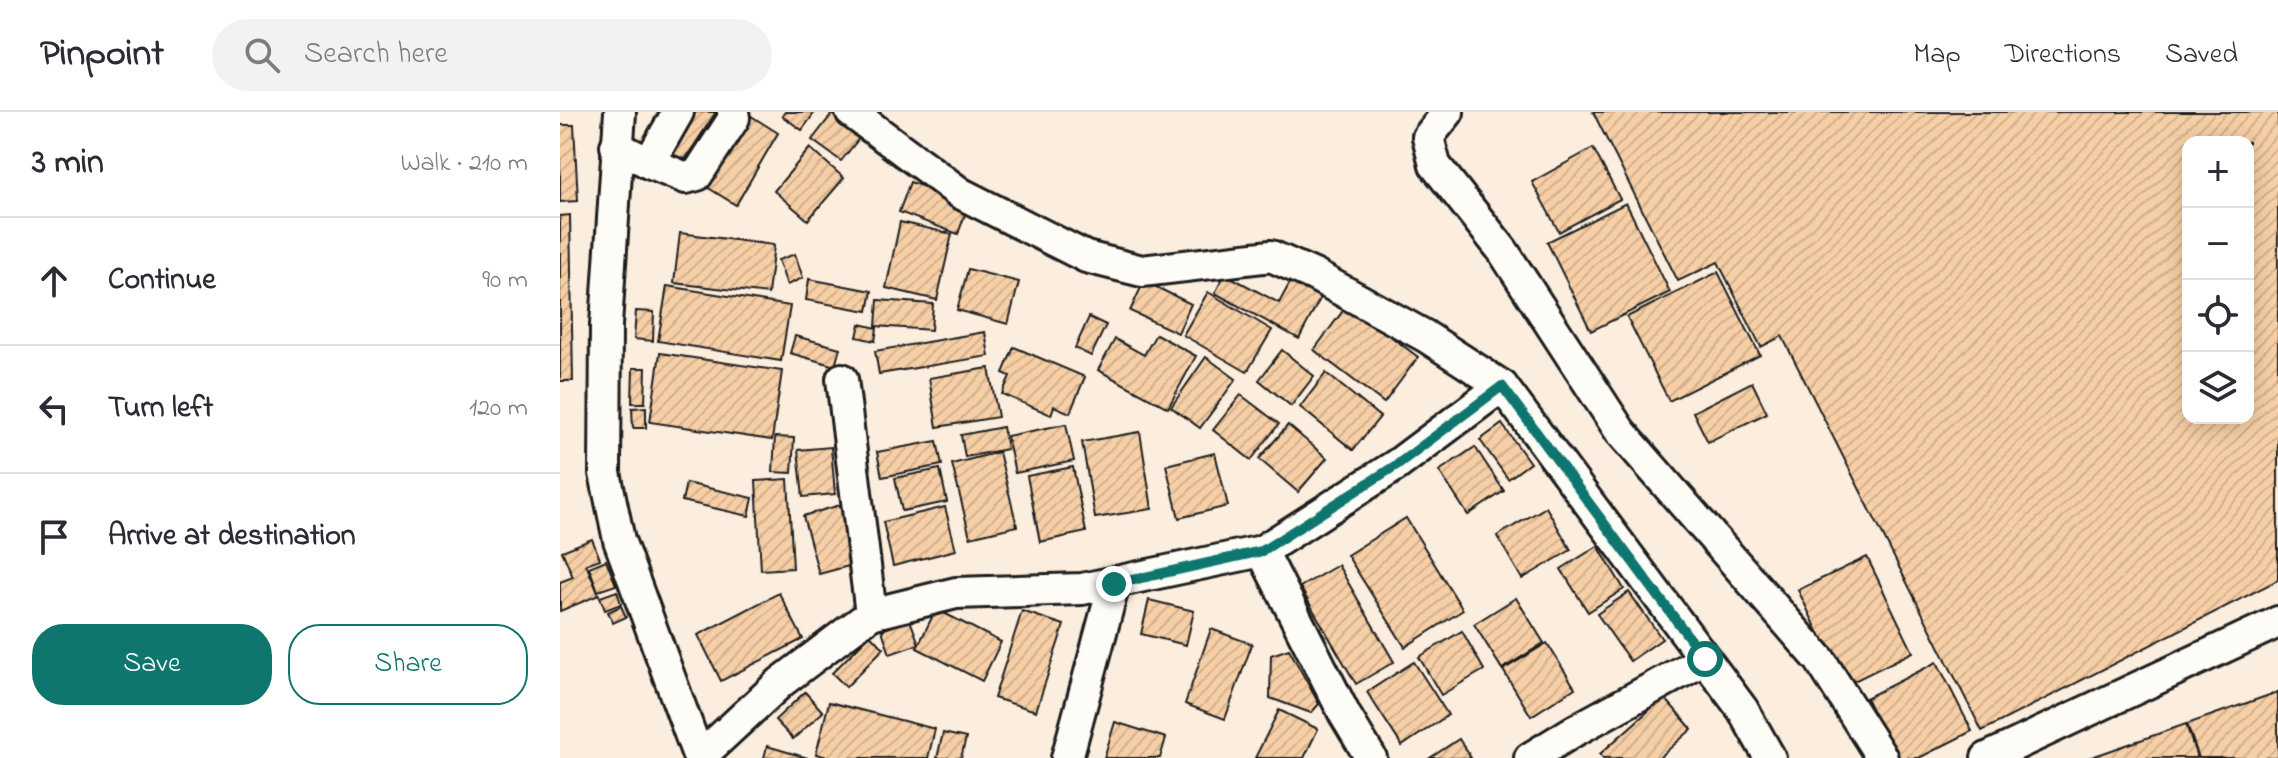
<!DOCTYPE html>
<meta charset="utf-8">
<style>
:root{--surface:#fff;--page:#f2f2f3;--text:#2b2b33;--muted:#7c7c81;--line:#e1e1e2;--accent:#0f766e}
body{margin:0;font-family:"Indie Flower",sans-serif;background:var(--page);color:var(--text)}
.controls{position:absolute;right:24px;top:24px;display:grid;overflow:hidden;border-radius:16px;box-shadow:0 4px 20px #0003}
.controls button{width:72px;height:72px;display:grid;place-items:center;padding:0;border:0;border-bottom:2px solid var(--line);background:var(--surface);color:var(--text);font:40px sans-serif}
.stop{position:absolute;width:24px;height:24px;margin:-18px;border:6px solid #0f766e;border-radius:50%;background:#fff}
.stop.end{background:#0f766e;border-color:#fff;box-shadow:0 2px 8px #0008}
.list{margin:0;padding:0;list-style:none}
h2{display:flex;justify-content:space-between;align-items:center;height:104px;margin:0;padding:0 32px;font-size:34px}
h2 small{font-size:26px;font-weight:400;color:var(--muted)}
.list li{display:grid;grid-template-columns:52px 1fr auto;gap:24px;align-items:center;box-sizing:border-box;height:128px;padding:0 32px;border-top:2px solid var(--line)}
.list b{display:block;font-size:30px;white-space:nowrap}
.list em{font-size:26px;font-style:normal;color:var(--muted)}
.actions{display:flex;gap:16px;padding:24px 32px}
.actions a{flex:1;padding:18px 0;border:2px solid var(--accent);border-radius:32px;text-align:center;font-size:28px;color:var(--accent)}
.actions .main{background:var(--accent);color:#fff}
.icon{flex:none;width:44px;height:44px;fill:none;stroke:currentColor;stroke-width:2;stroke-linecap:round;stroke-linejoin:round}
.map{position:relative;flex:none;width:1718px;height:646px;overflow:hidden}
header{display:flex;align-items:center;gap:48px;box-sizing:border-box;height:112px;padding:0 40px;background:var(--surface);border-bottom:2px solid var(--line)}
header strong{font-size:38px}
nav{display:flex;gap:44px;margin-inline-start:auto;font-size:28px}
.search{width:560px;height:72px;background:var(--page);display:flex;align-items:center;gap:20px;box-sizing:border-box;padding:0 28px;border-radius:44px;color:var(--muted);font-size:30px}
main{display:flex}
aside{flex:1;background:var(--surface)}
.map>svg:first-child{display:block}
</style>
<header>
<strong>Pinpoint</strong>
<div class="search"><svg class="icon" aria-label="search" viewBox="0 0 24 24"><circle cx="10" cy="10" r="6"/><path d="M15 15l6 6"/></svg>Search here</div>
<nav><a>Map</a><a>Directions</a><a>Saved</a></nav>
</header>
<main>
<aside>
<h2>3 min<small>Walk · 210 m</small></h2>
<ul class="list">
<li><svg class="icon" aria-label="ahead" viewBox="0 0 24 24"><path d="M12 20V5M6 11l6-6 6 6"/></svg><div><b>Continue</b></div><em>90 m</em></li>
<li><svg class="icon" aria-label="left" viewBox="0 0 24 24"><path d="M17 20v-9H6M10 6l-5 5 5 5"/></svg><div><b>Turn left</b></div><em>120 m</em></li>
<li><svg class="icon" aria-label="arrive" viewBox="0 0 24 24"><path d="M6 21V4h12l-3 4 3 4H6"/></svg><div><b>Arrive at destination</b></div></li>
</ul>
<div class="actions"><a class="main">Save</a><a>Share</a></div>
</aside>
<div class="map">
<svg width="1718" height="646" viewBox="0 0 1718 646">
<defs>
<pattern id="building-hatch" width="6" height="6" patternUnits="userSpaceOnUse" patternTransform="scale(2)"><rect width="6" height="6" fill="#f7cfa6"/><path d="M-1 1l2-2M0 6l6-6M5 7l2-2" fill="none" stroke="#d3b18e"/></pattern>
</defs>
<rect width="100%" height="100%" fill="#fbeedf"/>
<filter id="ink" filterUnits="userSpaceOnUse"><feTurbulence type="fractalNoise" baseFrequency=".0125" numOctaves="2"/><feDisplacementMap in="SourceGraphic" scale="16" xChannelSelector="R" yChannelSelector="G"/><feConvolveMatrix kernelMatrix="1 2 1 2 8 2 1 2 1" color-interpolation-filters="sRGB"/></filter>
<g filter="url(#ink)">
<!-- building -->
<g fill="url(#building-hatch)" stroke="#1c1c1c" stroke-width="2" fill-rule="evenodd">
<path d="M128,0H156L120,55L101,42Z"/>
<path d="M185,0L218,21L176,93L142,72Z"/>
<path d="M225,0H255L242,18L222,4Z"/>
<path d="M1033,0H1718V468L1422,619L1222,224L1201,235L1158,150L1118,169ZM1628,30H1688V306H1628Z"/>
<path d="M272,2L301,24L281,49L252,28Z"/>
<path d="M0,13H14L18,89L0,90Z"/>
<path d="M250,36L284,66L248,108L214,79Z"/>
<path d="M1033,36L1060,87L999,120L972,70Z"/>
<path d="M350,70L409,91L398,122L339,100Z"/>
<path d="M1066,91L1110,180L1031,219L987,130Z"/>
<path d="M10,103L13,269H0V104Z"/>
<path d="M340,110L392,122L377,188L326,176Z"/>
<path d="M120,121L214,133L208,182L114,171Z"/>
<path d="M235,142L243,166L227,173L218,148Z"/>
<path d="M408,157L459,170L448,212L397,198Z"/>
<path d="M1158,160L1200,243L1109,289L1067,205Z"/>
<path d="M665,162L719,191L732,167L762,183L739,227L655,181Z"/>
<path d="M249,167L312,179L308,199L246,188Z"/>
<path d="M584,169L631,192L618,221L570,199Z"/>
<path d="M107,174L230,194L221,249L98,229Z"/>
<path d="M648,180L712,218L687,260L623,223Z"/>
<path d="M318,188L373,192L371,218L316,214Z"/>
<path d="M788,192L858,245L824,291L754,238Z"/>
<path d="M76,199L94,200L93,229L74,227Z"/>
<path d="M529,205L546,213L531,244L515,236Z"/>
<path d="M300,212L317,216L315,229L297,225Z"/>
<path d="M425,220L429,244L319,262L315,239Z"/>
<path d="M596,222L636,244L608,296L538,258L555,227L584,243Z"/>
<path d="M235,224L280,236L275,254L230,241Z"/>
<path d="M454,235L525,265L510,301L494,294L491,303L442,282L450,264L443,261Z"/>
<path d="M722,238L754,264L731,294L699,268Z"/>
<path d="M100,241L222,259L212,328L90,310Z"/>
<path d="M646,245L676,267L640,316L611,295Z"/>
<path d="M73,256H86L85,291H72Z"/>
<path d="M429,256L438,305L377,315L369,266Z"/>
<path d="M766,261L820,305L793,338L740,295Z"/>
<path d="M1192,270L1207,301L1148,330L1133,300Z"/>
<path d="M681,283L719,312L691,348L653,318Z"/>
<path d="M86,295V316H73L72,296Z"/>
<path d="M506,312L514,349L455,361L447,324Z"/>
<path d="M942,312L970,351L948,367L920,328Z"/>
<path d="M728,313L767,346L738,380L699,347Z"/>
<path d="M443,315L447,337L405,345L401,323Z"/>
<path d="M580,320L592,397L535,406L522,330Z"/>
<path d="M215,325L234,326L232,361L213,360Z"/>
<path d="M377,329L382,353L322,365L317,340Z"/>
<path d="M271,335L275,382L243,385L238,338Z"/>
<path d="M915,335L944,379L908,403L879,359Z"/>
<path d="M439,340L457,414L410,425L392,352Z"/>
<path d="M655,341L668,394L619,406L606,353Z"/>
<path d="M513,355L526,420L480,430L467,364Z"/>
<path d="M380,357L387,390L342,399L335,366Z"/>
<path d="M228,367L233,456L201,458L196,369Z"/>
<path d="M126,371L193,386L189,404L122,389Z"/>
<path d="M280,393L296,452L259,462L243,404Z"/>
<path d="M385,395L396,438L333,454L323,410Z"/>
<path d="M986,395L1011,438L962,467L937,424Z"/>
<path d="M846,406L903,498L845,535L787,443Z"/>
<path d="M32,427L40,447L26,452L39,483L0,499V470L13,465L2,439Z"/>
<path d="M1038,434L1064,477L1028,500L1001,457Z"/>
<path d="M1307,445L1353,540L1284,574L1238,478Z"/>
<path d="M46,448L56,473L38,479L29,455Z"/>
<path d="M778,453L834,550L796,572L740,475Z"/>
<path d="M57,479L61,492L45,498L40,485Z"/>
<path d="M1069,480L1102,527L1070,549L1037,502Z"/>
<path d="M219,481L243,527L161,569L138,523Z"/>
<path d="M956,486L984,531L942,557L914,512Z"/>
<path d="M589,488L634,499L626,533L581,522Z"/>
<path d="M61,494L66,505L53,511L48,500Z"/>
<path d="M376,497L441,530L422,569L357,536Z"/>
<path d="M462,499L504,513L476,599L434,586Z"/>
<path d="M350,508L359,532L330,542L322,518Z"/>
<path d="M651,517L692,532L665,607L625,592Z"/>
<path d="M902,519L924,558L881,583L859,545Z"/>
<path d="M310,523L324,536L286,575L272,561Z"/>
<path d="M987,531L1015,576L971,604L943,558Z"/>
<path d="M729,537L759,592L751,601L710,586L711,543Z"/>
<path d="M854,550L888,603L842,634L807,580Z"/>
<path d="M1377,550L1412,619L1359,646H1336L1306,586Z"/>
<path d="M245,580L263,600L233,627L215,608Z"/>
<path d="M1718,580V646H1639L1627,612Z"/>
<path d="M1104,585L1132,617L1099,646H1043L1040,642Z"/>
<path d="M269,590L375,617L368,646H272L256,642Z"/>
<path d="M719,598L758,617L744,646H695Z"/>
<path d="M555,610L606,626L600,646H544Z"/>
<path d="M1626,612L1637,646H1529Z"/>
<path d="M383,621L406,626L401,646H377Z"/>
<path d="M899,627L911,646H870Z"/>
<path d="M207,634L248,646H204Z"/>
</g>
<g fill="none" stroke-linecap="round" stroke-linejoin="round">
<!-- minor casing -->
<g stroke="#1c1c1c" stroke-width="36">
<g id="minor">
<path d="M60,0L46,213L45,361L59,428L139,646"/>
<path d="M291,0L400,81L526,145L582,159L711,144L754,163L865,224L942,274L1183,598L1210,646"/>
<path d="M888,0L868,25L875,53L943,139L1060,319L1260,548L1322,646"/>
<path d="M56,34L89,51L126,66L137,63L174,6L173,0"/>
<path d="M89,51L118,0"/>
<path d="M282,267L311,502"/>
<path d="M702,439L785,603L811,646"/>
<path d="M139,646L221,570L311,502L396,481L522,477L702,439L838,352L942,274"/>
<path d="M507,646L554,472"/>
<path d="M970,646L1014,619L1145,547"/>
<path d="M1427,646L1718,510"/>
</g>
</g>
<!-- minor -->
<use href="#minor" stroke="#fdfcf7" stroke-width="30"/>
</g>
</g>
<g fill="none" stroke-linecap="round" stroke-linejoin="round" filter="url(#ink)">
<!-- route -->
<path stroke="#0f766e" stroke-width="10" d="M554,472L702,439L838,352L942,274L1145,547"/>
</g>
</svg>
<div class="controls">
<button>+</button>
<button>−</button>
<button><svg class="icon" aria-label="locate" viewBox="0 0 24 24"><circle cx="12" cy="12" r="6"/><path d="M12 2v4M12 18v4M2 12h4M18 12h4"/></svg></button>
<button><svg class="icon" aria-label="layers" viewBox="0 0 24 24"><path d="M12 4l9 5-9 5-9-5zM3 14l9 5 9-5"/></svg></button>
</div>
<div class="stop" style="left:1145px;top:547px"></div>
<div class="stop end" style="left:554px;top:472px"></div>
</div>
</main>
